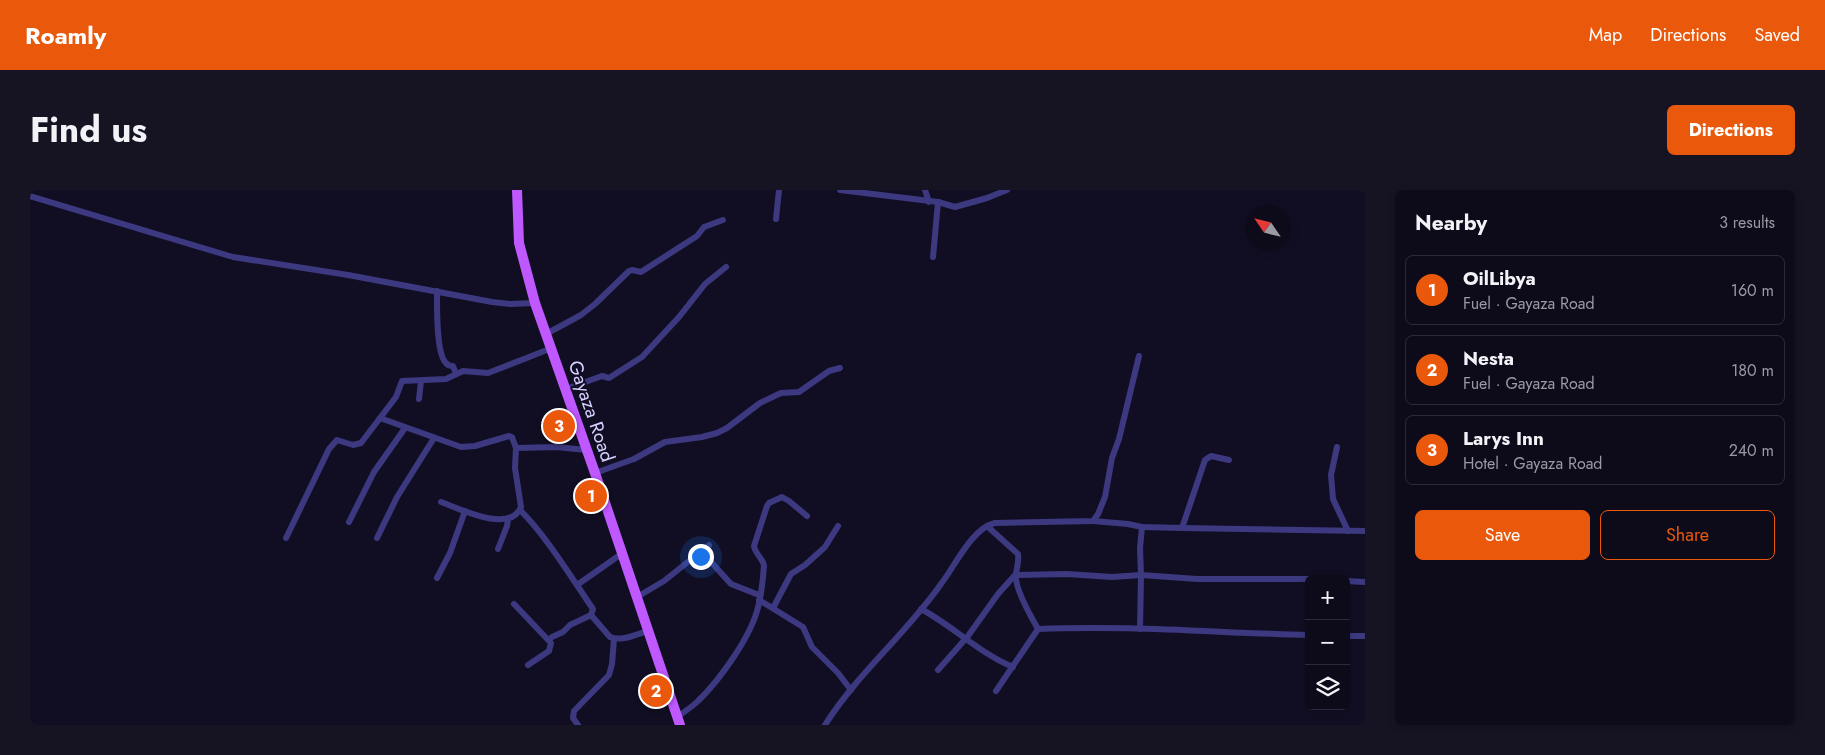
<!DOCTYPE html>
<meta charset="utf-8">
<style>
:root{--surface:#0d0a1a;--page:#161323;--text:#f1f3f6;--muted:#9a9aa2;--line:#2d2b39;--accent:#ea580c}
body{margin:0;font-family:Jost,sans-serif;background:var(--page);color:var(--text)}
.controls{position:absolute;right:15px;bottom:15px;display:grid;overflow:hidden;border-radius:8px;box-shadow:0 2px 8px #0003}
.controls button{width:45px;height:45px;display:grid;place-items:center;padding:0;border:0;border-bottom:1px solid var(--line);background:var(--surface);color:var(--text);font:25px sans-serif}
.compass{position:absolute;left:1215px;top:15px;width:45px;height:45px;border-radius:50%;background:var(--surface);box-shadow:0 2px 8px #0003;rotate:305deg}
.you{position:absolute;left:670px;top:366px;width:18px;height:18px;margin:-12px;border:4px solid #fff;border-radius:50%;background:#1a73e8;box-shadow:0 0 0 8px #1a73e833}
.badge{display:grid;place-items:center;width:32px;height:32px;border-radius:50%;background:var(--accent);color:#fff;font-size:16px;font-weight:700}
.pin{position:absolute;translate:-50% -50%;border:2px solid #fff;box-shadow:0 1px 5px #0006}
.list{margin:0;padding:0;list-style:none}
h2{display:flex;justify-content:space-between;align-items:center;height:65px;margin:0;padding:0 20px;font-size:21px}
h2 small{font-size:16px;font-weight:400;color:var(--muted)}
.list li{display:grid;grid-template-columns:32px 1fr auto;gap:15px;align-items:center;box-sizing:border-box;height:70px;margin:0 10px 10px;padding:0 10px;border:1px solid var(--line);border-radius:8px}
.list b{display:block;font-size:19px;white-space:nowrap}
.list p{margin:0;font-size:16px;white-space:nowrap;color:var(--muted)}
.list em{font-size:16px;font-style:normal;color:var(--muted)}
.actions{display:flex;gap:10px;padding:15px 20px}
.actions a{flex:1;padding:11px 0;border:1px solid var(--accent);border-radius:8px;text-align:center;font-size:18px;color:var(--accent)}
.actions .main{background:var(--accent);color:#fff}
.icon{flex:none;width:28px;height:28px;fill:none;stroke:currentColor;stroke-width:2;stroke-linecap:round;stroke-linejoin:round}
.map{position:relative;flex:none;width:1335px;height:535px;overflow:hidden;border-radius:8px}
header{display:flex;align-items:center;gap:30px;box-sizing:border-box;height:70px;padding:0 25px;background:var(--accent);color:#fff}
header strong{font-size:24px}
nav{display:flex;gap:28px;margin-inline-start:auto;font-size:18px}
.intro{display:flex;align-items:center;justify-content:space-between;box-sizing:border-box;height:120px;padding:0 30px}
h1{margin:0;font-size:35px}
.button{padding:12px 22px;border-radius:8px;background:var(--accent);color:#fff;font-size:18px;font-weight:700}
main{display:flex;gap:30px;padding:0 30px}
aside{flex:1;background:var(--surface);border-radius:8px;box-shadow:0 2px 8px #0003}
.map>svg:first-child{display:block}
</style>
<header>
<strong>Roamly</strong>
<nav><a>Map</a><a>Directions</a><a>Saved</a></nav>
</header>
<div class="intro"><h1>Find us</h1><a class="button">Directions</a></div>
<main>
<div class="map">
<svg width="1335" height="535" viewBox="0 0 1335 535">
<rect width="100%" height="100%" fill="#110e23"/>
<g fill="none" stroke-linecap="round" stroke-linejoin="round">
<!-- minor -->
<g stroke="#3c3981" stroke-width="6">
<path d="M810,0L908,12L925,17L957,8L977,0"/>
<path d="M895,0L899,12"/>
<path d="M0,6L203,67L318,85L462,112L481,114L505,113"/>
<path d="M746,29L749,0"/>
<path d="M903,67L908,12"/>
<path d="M407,101C407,116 406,164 416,173C418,176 420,176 423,176L426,184"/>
<path d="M516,144L551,125L565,114L599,81L602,80L611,82L667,46L674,37L693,30"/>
<path d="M536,199L572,186L579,188L612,167L649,127L675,94L696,77"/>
<path d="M389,209L391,191"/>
<path d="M350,228L431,257L445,256L479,246L482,247L486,258L485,278L491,317C480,344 430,319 411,312"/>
<path d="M1307,257L1301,285L1303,309L1318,341"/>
<path d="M486,258L527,257L556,260"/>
<path d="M565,283L604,269L635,252L672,247L687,243L697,238L730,213L751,203L769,202L799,181L810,178"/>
<path d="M490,320C517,347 541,387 563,419L561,425L580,447C591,452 607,444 618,441"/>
<path d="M1063,331L1098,334L1112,337L1152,338L1175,270L1181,266L1199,270"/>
<path d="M319,332L344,282L375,238"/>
<path d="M957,336L988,364C989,373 987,376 986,384C984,397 1001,427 1008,439"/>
<path d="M1152,338L1335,341"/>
<path d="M256,348L299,259L307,250L323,255L331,253L366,207L372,191L416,189L433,181L458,183L522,158"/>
<path d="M347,348L367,307L404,248"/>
<path d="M468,359L477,336L478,329"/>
<path d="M671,361L701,394L729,405"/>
<path d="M407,388L420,363L435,321"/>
<path d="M1316,391L1335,392"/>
<path d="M547,395L587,367"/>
<path d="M607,407L634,391L679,355"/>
<path d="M729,410L773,437L782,457L808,483L821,500"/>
<path d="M484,414L521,453L519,461L498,475"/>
<path d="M743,418L761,384L775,375L795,357L808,336"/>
<path d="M891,419C923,436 949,463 983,477"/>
<path d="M1110,439L1111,385L1110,358L1112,337"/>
<path d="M1316,446H1335"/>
<path d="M522,447L533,442L540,435L561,425"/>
<path d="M908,480L938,446L968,404L985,385L1037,384L1082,387L1111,385L1167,389H1288"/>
<path d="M966,501L1008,439C1098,435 1189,443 1279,445"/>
<path d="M647,527C654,522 662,517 668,511C689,491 719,449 727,421C731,408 733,389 734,376C733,368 725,364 724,356L737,316L739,313L752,307L759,311L777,326"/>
<path d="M548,535L543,528L544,521L579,485L582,474L584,449"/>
<path d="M795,535C827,484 876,444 911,394C925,376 942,338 965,333L1063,331L1068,324L1075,307L1082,268L1089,249L1109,166"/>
</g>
<!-- primary -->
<path stroke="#bf58fe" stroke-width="10" d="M487,0L489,53L505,113L565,283L650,535"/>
</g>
<g text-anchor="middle" stroke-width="4" stroke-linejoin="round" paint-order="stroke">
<!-- street labels -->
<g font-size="19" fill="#d5d0ff" stroke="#110e23">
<text transform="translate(562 221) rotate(71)" y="7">Gayaza Road</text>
</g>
</g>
</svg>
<div class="controls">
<button>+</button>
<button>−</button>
<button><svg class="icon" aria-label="layers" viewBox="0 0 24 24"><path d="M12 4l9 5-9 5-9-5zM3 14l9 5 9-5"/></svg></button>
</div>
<svg class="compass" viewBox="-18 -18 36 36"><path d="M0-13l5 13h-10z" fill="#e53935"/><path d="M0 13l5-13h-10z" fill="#9a9aa2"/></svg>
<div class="you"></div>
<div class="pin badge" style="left:561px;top:306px">1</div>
<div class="pin badge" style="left:626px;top:501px">2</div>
<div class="pin badge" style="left:529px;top:236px">3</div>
</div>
<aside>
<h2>Nearby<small>3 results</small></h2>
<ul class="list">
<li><span class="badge">1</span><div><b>OilLibya</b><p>Fuel · Gayaza Road</p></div><em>160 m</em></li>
<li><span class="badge">2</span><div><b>Nesta</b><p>Fuel · Gayaza Road</p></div><em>180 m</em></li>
<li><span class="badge">3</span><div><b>Larys Inn</b><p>Hotel · Gayaza Road</p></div><em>240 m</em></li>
</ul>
<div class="actions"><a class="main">Save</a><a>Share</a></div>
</aside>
</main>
